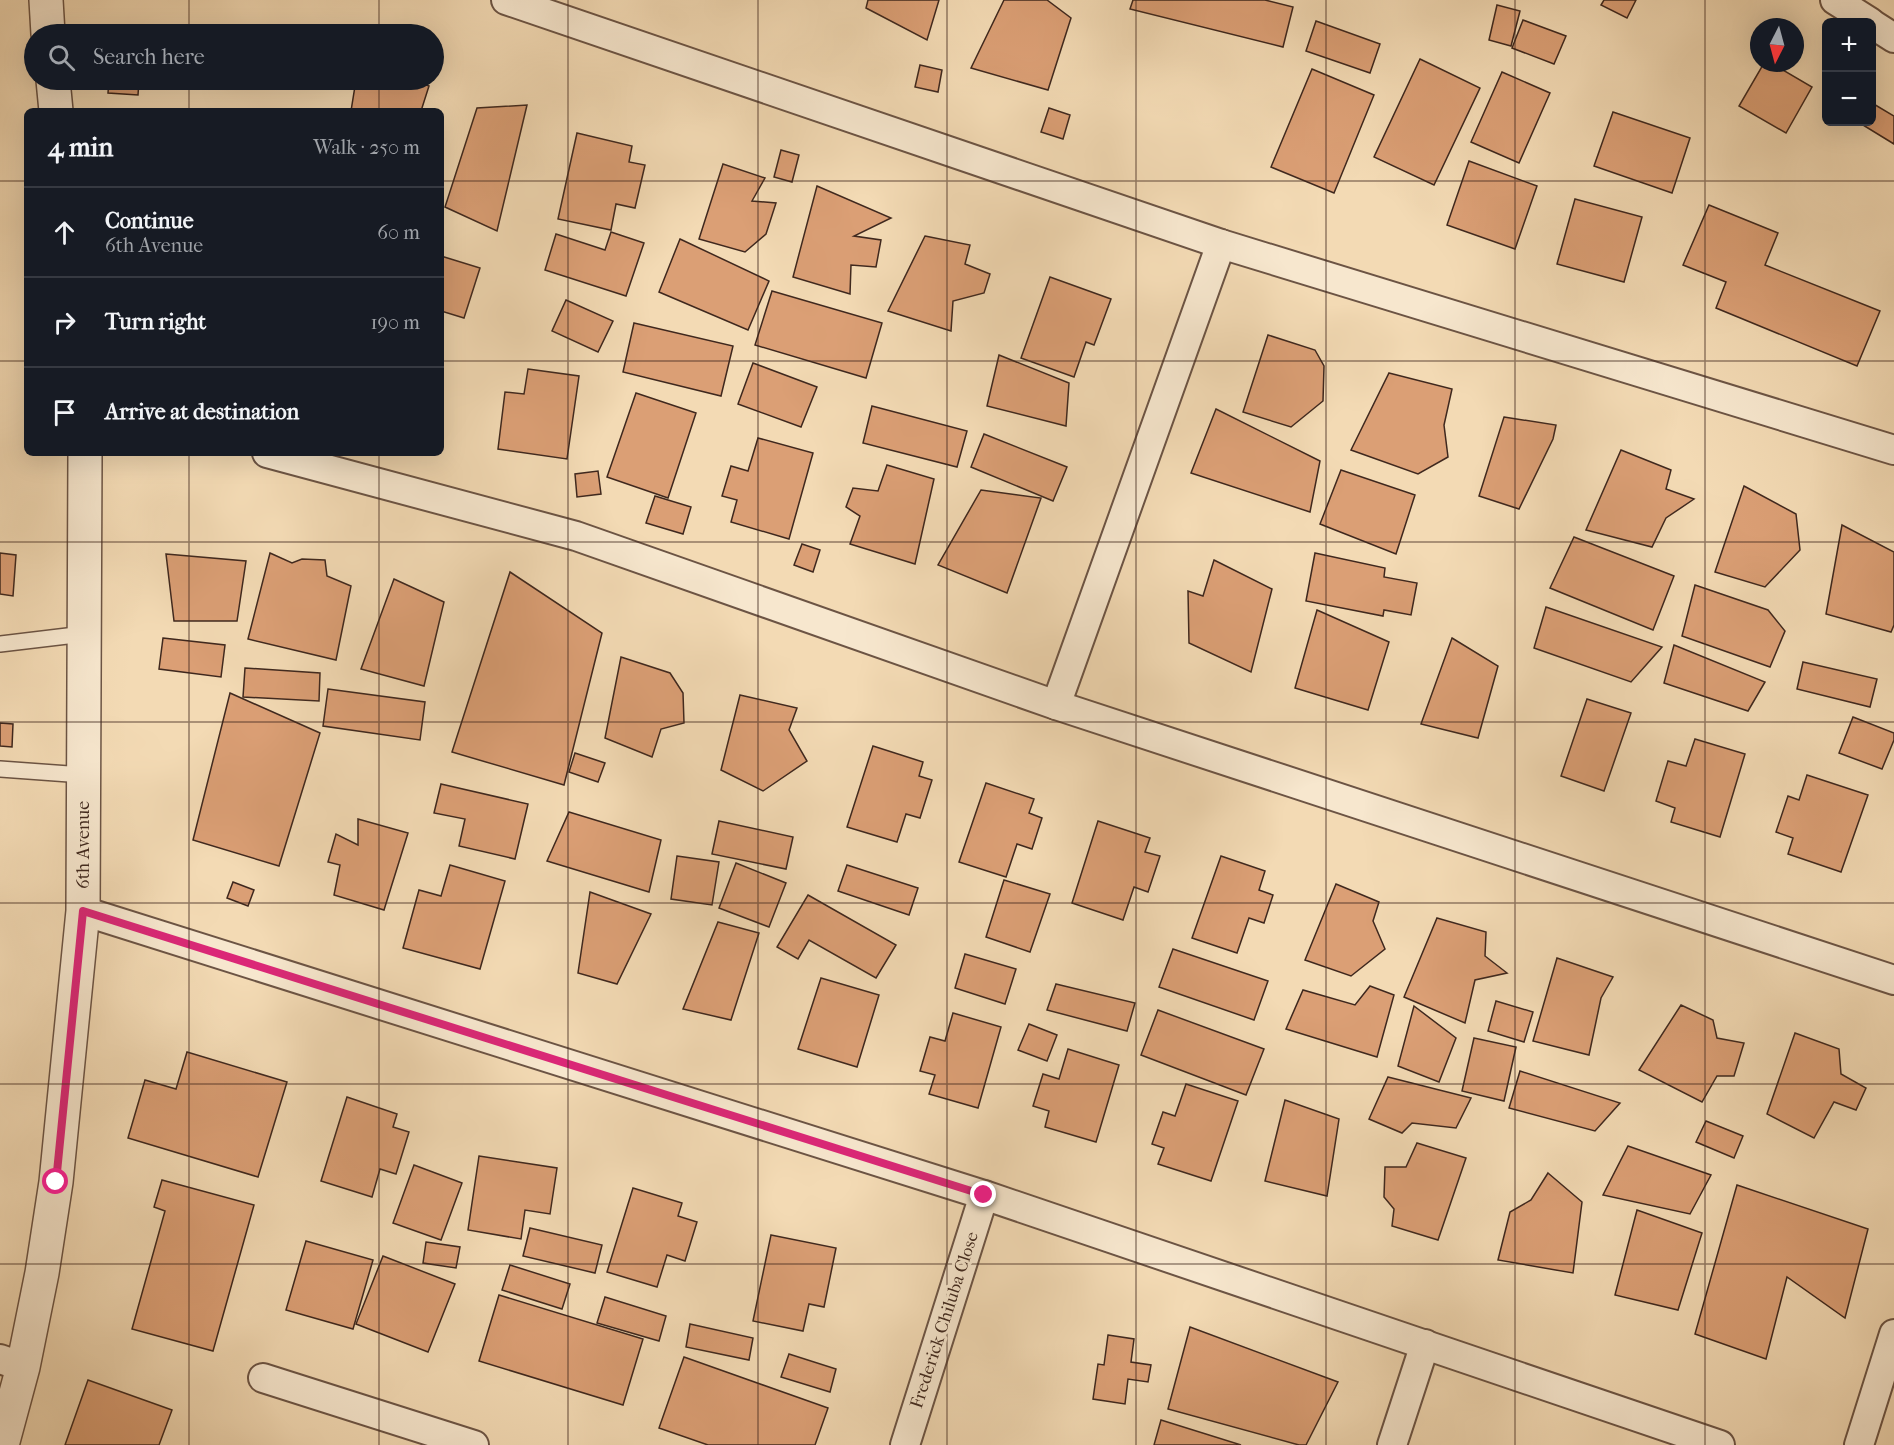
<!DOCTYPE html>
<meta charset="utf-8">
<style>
:root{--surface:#171b24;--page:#242831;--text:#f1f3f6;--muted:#9ea1a6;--line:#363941}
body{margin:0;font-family:"IM FELL French Canon",serif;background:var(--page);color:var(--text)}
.controls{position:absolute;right:18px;top:18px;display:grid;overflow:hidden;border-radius:9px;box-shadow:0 6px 24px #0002}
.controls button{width:54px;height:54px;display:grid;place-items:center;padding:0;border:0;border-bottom:2px solid var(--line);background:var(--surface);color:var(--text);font:30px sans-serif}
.compass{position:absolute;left:1750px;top:18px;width:54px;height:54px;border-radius:50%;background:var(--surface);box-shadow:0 6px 24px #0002;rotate:186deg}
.stop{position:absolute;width:18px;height:18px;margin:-14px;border:4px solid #db2777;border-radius:50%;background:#fff}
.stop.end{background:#db2777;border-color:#fff;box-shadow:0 2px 6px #0008}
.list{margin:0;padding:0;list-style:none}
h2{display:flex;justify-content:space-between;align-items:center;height:78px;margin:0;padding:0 24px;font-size:26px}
h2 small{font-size:20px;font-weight:400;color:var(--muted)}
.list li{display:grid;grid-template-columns:39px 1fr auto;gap:18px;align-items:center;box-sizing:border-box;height:90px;padding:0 24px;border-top:2px solid var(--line)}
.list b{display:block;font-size:22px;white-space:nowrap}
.list p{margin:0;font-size:20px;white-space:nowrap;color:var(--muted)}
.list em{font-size:20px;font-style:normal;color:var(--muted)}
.icon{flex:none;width:33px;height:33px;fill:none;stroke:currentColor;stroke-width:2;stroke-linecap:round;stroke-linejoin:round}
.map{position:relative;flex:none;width:1894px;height:1445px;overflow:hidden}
.search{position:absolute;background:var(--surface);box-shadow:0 6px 24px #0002;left:24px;top:24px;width:420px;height:66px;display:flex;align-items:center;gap:15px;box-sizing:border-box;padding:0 21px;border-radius:33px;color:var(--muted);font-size:22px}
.panel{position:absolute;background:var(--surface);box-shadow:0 6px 24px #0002;left:24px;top:108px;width:420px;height:348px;border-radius:9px}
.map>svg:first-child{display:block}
</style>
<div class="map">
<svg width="1894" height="1445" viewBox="0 0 1894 1445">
<rect width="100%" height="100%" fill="#f3dab4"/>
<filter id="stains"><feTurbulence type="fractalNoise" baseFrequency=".00333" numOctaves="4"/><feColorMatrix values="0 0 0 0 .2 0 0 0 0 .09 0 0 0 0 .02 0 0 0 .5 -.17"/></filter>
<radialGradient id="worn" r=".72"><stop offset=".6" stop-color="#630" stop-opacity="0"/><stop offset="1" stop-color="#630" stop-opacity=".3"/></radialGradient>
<!-- building -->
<g fill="#db9f75" stroke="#3f281e" stroke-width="1.5">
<path d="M868,0H939L927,40L866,8Z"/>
<path d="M1004,0H1047L1071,18L1048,90L971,68Z"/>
<path d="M1133,0H1265L1293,7L1283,47L1130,9Z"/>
<path d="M1604,0H1636L1627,18L1601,5Z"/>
<path d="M1497,5L1520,11L1511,46L1489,40Z"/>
<path d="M1523,20L1566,36L1554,64L1512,48Z"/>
<path d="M1316,21L1380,44L1370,73L1306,51Z"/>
<path d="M1420,59L1480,88L1434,185L1374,157Z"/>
<path d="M1764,63H1771L1812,87L1786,133L1739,106Z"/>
<path d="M920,65L942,70L938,92L915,87Z"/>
<path d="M1312,69L1374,95L1334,193L1271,167Z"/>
<path d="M1502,72L1550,93L1519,163L1471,142Z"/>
<path d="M109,80H139L138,95L108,93Z"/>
<path d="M356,80H412L429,86L421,111H351Z"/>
<path d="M1872,103L1894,116V144L1858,122H1872Z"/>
<path d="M527,105L497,231L445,207L477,108Z"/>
<path d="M1049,108L1070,115L1063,139L1041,132Z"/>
<path d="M1613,112L1690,138L1672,193L1594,166Z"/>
<path d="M577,133L632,146L629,162L645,165L635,208L616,204L611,230L558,219Z"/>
<path d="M781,150L799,155L792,182L774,177Z"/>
<path d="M1469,161L1537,186L1515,249L1447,225Z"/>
<path d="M723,164L765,178L752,201L776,203L766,234L745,252L699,239Z"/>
<path d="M817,186L891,218L854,236L881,240L876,267L851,265L850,294L793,277Z"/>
<path d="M1575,199L1642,217L1624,282L1557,264Z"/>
<path d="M1709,205L1778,233L1765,265L1880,311L1857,366L1716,308L1726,282L1683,265Z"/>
<path d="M611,232L644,243L626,296L545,270L556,234L605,250Z"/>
<path d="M925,236L970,245L965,264L990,274L984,293L953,301L951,331L888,311Z"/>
<path d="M680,239L769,281L748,330L659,292Z"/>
<path d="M441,256L480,268L464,318L441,311Z"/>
<path d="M1050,277L1111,299L1094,345L1086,342L1074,377L1021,358Z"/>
<path d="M772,291L882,323L866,378L755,345Z"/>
<path d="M566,300L613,321L598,352L552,331Z"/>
<path d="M634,323L733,346L721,396L623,372Z"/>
<path d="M1268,335L1315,350L1324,366L1323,401L1291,427L1243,412Z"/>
<path d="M999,355L1069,383L1066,426L987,406Z"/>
<path d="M753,363L817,387L801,427L738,404Z"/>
<path d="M528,369L579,376L567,459L498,449L505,392L524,394Z"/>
<path d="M1389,373L1452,389L1444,425L1448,457L1418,474L1351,450Z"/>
<path d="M636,393L696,413L668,498L607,477Z"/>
<path d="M872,406L967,431L957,467L863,443Z"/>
<path d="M1216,409L1320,461L1310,512L1191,473Z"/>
<path d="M1504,417L1556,425L1553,439L1519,509L1479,496Z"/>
<path d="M984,434L1067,467L1053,501L971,467Z"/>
<path d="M758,438L813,453L789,539L731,522L737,500L722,496L731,466L748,471Z"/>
<path d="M1621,450L1671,470L1666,489L1694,499L1666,518L1652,547L1586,530Z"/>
<path d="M887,465L934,479L915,564L850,544L860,516L846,507L853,488L878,491Z"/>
<path d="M1341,470L1415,495L1396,554L1320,524Z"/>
<path d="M598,471L601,494L577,497L575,474Z"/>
<path d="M1744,486L1796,514L1800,550L1765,587L1715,572Z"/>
<path d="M981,490L1041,498L1007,593L938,565Z"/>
<path d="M655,496L691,507L683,534L646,523Z"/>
<path d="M1842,525L1894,552V625L1891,632L1826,614Z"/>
<path d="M1574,537L1674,576L1653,630L1550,588Z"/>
<path d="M802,544L820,550L813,572L794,565Z"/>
<path d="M0,553L16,555L13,596L0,594Z"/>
<path d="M270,553L292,563L302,559L325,560L327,576L351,586L336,660L248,639Z"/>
<path d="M1315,553L1385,568L1384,577L1417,583L1411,615L1384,610L1383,616L1306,601Z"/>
<path d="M166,554L246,561L237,621H174Z"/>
<path d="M1214,560L1272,589L1251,672L1189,643L1188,591L1203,596Z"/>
<path d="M510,572L602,633L564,785L452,752Z"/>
<path d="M394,579L444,602L424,686L361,669Z"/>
<path d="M1695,585L1768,610L1785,631L1770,667L1682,636Z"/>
<path d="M1546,607L1662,647L1631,682L1534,648Z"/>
<path d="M1317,610L1389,642L1368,710L1295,688Z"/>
<path d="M163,638L225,645L221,677L159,669Z"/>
<path d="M1452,638L1498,666L1478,738L1421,724Z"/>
<path d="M1674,645L1765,682L1748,711L1664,683Z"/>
<path d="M621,657L670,673L683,693L684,723L661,729L652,757L605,738Z"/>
<path d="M1803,662L1877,679L1870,707L1797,689Z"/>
<path d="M245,668L320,673L319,701L243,697Z"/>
<path d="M328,689L425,702L420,740L323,726Z"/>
<path d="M230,693L320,733L279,866L193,840Z"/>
<path d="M740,695L797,708L789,730L807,761L763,791L721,770Z"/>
<path d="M1587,699L1631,713L1604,791L1561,776Z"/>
<path d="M1853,717L1894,733V740L1882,769L1839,753Z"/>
<path d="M0,723L13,724L12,747L0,746Z"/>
<path d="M1695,739L1745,754L1720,837L1671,822L1675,808L1656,801L1668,761L1686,766Z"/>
<path d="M873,746L923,762L919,776L932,780L920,818L906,814L897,842L847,827Z"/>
<path d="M575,753L605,763L598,782L569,772Z"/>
<path d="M1807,775L1868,795L1841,872L1788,854L1793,838L1776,832L1788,796L1799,800Z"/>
<path d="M986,783L1034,799L1029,813L1042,818L1032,849L1017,844L1006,877L959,862Z"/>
<path d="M441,784L528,804L515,859L459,846L465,819L434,813Z"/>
<path d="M569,812L661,840L649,892L547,861Z"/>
<path d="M358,819L408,833L384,910L334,895L340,865L328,862L336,834L358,845Z"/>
<path d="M719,821L793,837L786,869L712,854Z"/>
<path d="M1098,821L1150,838L1145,852L1160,856L1148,892L1134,887L1123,920L1072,903Z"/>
<path d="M677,856L719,862L712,905L671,899Z"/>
<path d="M1221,856L1265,871L1259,890L1273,895L1264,923L1249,918L1237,953L1192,938Z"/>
<path d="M736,863L786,883L769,927L719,908Z"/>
<path d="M450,865L505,881L480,969L403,948L419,890L441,896Z"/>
<path d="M847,865L918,888L909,915L838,891Z"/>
<path d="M1004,880L1050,894L1030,952L986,937Z"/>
<path d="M233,882L254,890L248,906L227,898Z"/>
<path d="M1336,884L1379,902L1373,921L1385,949L1351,976L1305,960Z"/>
<path d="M590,892L651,914L617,984L578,973Z"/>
<path d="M808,895L896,945L876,978L809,940L798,959L777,947Z"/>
<path d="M1437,918L1486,932L1485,956L1507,973L1475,980L1465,1023L1404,997Z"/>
<path d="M718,922L759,933L731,1020L683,1009Z"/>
<path d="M1173,949L1268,981L1254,1020L1159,987Z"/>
<path d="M965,954L1016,969L1005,1004L955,988Z"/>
<path d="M1557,958L1613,977L1601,998L1589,1055L1533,1041Z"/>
<path d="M821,978L879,995L857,1067L798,1049Z"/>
<path d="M1056,984L1135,1003L1127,1031L1047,1010Z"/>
<path d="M1370,986L1394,995L1377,1057L1286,1029L1303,990L1355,1005Z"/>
<path d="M1496,1001L1533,1012L1524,1042L1488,1031Z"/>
<path d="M1681,1005L1713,1020L1717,1038L1744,1043L1734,1076H1717L1702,1102L1639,1070Z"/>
<path d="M1414,1006L1456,1038L1439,1082L1398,1066Z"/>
<path d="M1158,1010L1264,1049L1246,1095L1141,1055Z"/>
<path d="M953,1013L1001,1027L978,1108L929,1094L935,1075L920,1071L930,1037L945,1041Z"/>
<path d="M1029,1024L1057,1035L1047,1061L1018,1050Z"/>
<path d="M1795,1033L1839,1049L1841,1074L1866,1088L1856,1110L1834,1102L1814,1138L1767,1114Z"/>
<path d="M1474,1038L1516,1047L1504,1101L1462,1091Z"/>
<path d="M1068,1049L1119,1065L1096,1142L1045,1127L1049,1111L1033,1106L1043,1074L1059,1079Z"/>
<path d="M187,1052L287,1082L258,1177L128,1138L145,1080L176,1089Z"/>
<path d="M1520,1071L1620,1103L1595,1131L1509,1108Z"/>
<path d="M1388,1077L1471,1098L1456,1128L1412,1123L1402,1133L1369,1119Z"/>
<path d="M1186,1084L1238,1101L1211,1181L1158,1164L1164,1148L1152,1144L1163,1112L1175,1116Z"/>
<path d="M347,1097L397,1114L393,1127L409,1132L396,1174L380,1169L372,1197L321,1181Z"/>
<path d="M1285,1100L1339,1119L1327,1196L1265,1181Z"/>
<path d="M1706,1121L1743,1136L1734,1158L1696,1142Z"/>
<path d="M1417,1143L1466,1158L1438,1240L1392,1226L1394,1209L1384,1197L1385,1167H1406Z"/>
<path d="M1628,1146L1711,1175L1690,1214L1603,1195Z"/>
<path d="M479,1156L557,1168L550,1214L525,1210L521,1239L468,1230Z"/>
<path d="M414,1165L462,1183L441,1240L393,1223Z"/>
<path d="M1548,1173L1582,1202L1573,1273L1498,1260L1510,1212L1531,1200Z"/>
<path d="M162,1180L254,1205L213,1351L132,1329L165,1211L154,1207Z"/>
<path d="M1737,1185L1868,1229L1845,1318L1787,1277L1766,1359L1695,1334Z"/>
<path d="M633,1188L682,1203L678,1216L697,1222L685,1261L667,1255L657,1287L607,1272Z"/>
<path d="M1637,1210L1702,1233L1678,1310L1615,1295Z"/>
<path d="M530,1228L602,1245L595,1273L523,1256Z"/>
<path d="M771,1235L836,1248L824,1307L809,1304L803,1331L753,1321Z"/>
<path d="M306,1241L373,1260L353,1329L286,1310Z"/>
<path d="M426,1242L460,1247L456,1268L423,1263Z"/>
<path d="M383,1256L455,1284L428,1352L356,1324Z"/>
<path d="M510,1265L570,1284L562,1309L502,1290Z"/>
<path d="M499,1295L643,1339L623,1405L479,1361Z"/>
<path d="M605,1297L666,1316L659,1341L597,1323Z"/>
<path d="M690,1324L753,1338L749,1360L686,1347Z"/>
<path d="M1190,1327L1338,1382L1306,1445H1299L1168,1409Z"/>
<path d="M1108,1335L1134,1339L1131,1362L1151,1365L1148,1382L1128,1379L1125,1404L1093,1399L1098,1364L1104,1365Z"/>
<path d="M789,1354L836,1369L830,1392L781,1377Z"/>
<path d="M684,1357L828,1408L815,1445H708L659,1428Z"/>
<path d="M88,1380L172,1410L159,1445H65Z"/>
<path d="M1161,1420L1241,1445H1154Z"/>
</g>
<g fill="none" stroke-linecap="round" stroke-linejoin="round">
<!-- service casing -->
<g stroke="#6c5444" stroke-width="18">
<g id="service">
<path d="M0,644L84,634"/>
<path d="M0,769L83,775"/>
</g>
</g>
<!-- minor casing -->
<g stroke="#6c5444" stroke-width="32">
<g id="minor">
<path d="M506,0L1221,244L1894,450"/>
<path d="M1835,0L1870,22"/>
<path d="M1872,24L1894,38"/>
<path d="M267,453L576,536L1056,705L1894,980"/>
<path d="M1056,705L1221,244"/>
<path d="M83,911L984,1195L1720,1445"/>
<path d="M0,1359L23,1367"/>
<path d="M263,1378L474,1445"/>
<path d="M905,1445L984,1195"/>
<path d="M1392,1445L1425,1344"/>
<path d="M1859,1445L1894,1334"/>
</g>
</g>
<!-- tertiary casing -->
<g stroke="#6c5444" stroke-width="36">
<g id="tertiary">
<path d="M46,0L48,34"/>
<path d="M53,80L56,111"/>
<path d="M2,1445L23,1367L42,1273L56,1182L83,911L85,453"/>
</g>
</g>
<!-- service -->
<use href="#service" stroke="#f7e7ce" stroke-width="15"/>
<!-- minor -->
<use href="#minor" stroke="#f7e7ce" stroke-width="28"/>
<!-- tertiary -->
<use href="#tertiary" stroke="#f7e7ce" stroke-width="33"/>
</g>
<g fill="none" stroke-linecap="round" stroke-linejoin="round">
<!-- route -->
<path stroke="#db2777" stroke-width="8" d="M56,1182L83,911L984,1195"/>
</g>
<!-- grid -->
<path fill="none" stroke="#3f281e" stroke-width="1.5" stroke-opacity="0.55" d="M189,0V34M379,0V34M568,0V1445M758,0V1445M947,0V1445M1136,0V1445M1326,0V1445M1515,0V1445M1705,0V1445M189,80V111M379,80V111M0,181H27M441,181H1894M0,361H27M441,361H1894M189,453V1445M379,453V1445M0,542H1894M0,722H1894M0,903H1894M0,1084H1894M0,1264H1894"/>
<g text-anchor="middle" stroke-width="6" stroke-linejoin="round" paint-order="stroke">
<!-- street labels -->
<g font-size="18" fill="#3f281e" stroke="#f7e7ce">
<text transform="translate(83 845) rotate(-90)" y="6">6th Avenue</text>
<text transform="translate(944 1320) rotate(-72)" y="6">Frederick Chiluba Close</text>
</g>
</g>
<rect width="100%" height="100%" filter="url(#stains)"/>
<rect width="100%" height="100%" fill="url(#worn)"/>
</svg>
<div class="controls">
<button>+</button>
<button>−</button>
</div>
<svg class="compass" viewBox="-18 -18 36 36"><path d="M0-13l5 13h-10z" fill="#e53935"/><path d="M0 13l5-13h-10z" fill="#9ea1a6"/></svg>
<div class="stop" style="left:56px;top:1182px"></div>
<div class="stop end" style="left:984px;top:1195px"></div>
<div class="search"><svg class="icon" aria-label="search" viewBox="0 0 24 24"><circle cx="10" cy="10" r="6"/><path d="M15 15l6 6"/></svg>Search here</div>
<section class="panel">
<h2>4 min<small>Walk · 250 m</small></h2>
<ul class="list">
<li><svg class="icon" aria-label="ahead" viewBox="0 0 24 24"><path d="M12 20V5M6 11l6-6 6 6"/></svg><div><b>Continue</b><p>6th Avenue</p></div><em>60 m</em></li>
<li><svg class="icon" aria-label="right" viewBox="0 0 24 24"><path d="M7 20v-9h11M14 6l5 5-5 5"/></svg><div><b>Turn right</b></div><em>190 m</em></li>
<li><svg class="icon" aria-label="arrive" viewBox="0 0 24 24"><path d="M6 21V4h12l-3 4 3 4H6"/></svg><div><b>Arrive at destination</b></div></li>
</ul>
</section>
</div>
